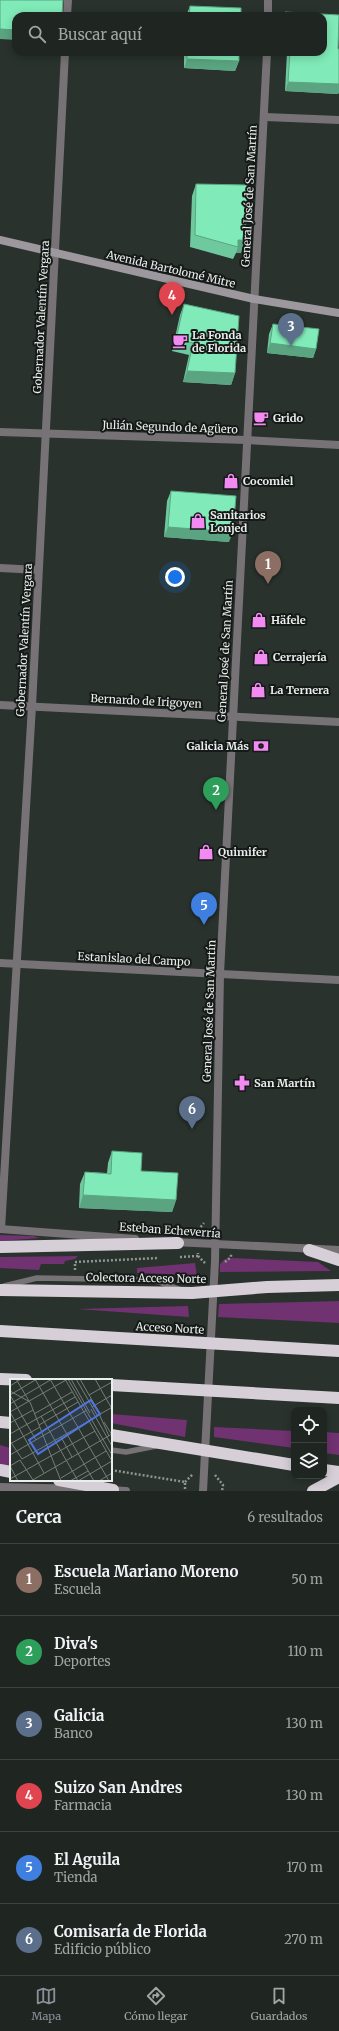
<!DOCTYPE html>
<html lang="es">
<meta charset="utf-8">
<style>
:root{--surface:#1f2622;--page:#2c322f;--text:#f1f3f6;--muted:#a1a5a5;--line:#3c4340;--accent:#8c9099}
body{margin:0;font-family:Merriweather,serif;background:var(--page);color:var(--text)}
.controls{position:absolute;right:12px;bottom:12px;display:grid;overflow:hidden;border-radius:8px;box-shadow:0 2px 10px #0003}
.controls button{width:36px;height:36px;display:grid;place-items:center;padding:0;border:0;border-bottom:1px solid var(--line);background:var(--surface);color:var(--text);font:20px sans-serif}
.you{position:absolute;left:175px;top:577px;width:14px;height:14px;margin:-10px;border:3px solid #fff;border-radius:50%;background:#1a73e8;box-shadow:0 0 0 6px #1a73e833}
.badge{display:grid;place-items:center;width:26px;height:26px;border-radius:50%;background:var(--accent);color:#fff;font-size:13px;font-weight:700}
.pin{position:absolute;translate:-50% -33px;filter:drop-shadow(0 1px 2px #0008)}
.pin::after{content:'';position:absolute;top:21px;width:14px;height:12px;background:inherit;clip-path:polygon(0 0,100% 0,50% 100%)}
.list{margin:0;padding:0;list-style:none}
h2{display:flex;justify-content:space-between;align-items:center;height:52px;margin:0;padding:0 16px;font-size:17px}
h2 small{font-size:13px;font-weight:400;color:var(--muted)}
.list li{display:grid;grid-template-columns:26px 1fr auto;gap:12px;align-items:center;box-sizing:border-box;height:72px;padding:0 16px;border-top:1px solid var(--line)}
.list b{display:block;font-size:15px;white-space:nowrap}
.list p{margin:0;font-size:13px;white-space:nowrap;color:var(--muted)}
.list em{font-size:13px;font-style:normal;color:var(--muted)}
.icon{flex:none;width:22px;height:22px;fill:none;stroke:currentColor;stroke-width:2;stroke-linecap:round;stroke-linejoin:round}
.map{position:relative;flex:none;width:339px;height:1491px;overflow:hidden}
.search{position:absolute;background:var(--surface);box-shadow:0 2px 10px #0003;left:12px;right:12px;top:12px;height:44px;display:flex;align-items:center;gap:10px;box-sizing:border-box;padding:0 14px;border-radius:12px;color:var(--muted);font-size:15px}
.sheet{height:484px;background:var(--surface)}
nav{display:flex;justify-content:space-around;align-items:center;box-sizing:border-box;height:56px;border-top:1px solid var(--line);background:var(--surface);font-size:11px;color:var(--muted)}
nav a{display:grid;justify-items:center;gap:2px}
nav .on{color:var(--accent)}
.map>svg:first-child{display:block}
</style>
<div class="map">
<svg width="339" height="1491" viewBox="0 0 339 1491">
<rect width="100%" height="100%" fill="#29322d"/>
<!-- green -->
<g fill="#703270">
<path d="M0,1235L33,1236L40,1238L0,1241Z"/>
<path d="M78,1256L75,1259L65,1261L64,1264H41L39,1270L0,1268V1257Z"/>
<path d="M233,1258L318,1262L331,1271L220,1272V1264L225,1259Z"/>
<path d="M195,1263L197,1275L137,1273V1268Z"/>
<path d="M339,1301V1323L218,1317L219,1304Z"/>
<path d="M188,1306L189,1317L77,1309Z"/>
<path d="M111,1414L187,1420L185,1437L111,1423Z"/>
<path d="M214,1427L294,1431V1448L214,1437Z"/>
<path d="M324,1432L339,1433V1455L324,1453Z"/>
<path d="M0,1445L11,1448V1466L0,1465Z"/>
</g>
<g fill="none" stroke-linecap="round" stroke-linejoin="round">
<!-- path -->
<g stroke="#8f9692" stroke-width="2.5" stroke-dasharray="2 2" stroke-linecap="butt">
<path d="M198,1234V1230L204,1223"/>
<path d="M198,1256L205,1263"/>
<path d="M180,1257L198,1256V1253"/>
<path d="M225,1262L231,1257V1254"/>
<path d="M75,1270V1262L159,1258"/>
<path d="M111,1470L185,1482V1491"/>
<path d="M215,1475L223,1485L222,1491"/>
<path d="M185,1482L193,1474"/>
</g>
<!-- service -->
<g stroke="#767276" stroke-width="5.5">
<path d="M4,1286L37,1278L153,1280L179,1289"/>
<path d="M111,1450L126,1452L156,1446"/>
</g>
<!-- minor -->
<g stroke="#767276" stroke-width="8">
<path d="M67,16L68,0"/>
<path d="M265,117L339,120"/>
<path d="M0,432L246,440L339,445"/>
<path d="M0,568L38,570"/>
<path d="M0,705L339,722"/>
<path d="M0,963L339,980"/>
<path d="M1,1229L32,706L65,52"/>
</g>
<!-- tertiary -->
<g stroke="#767276" stroke-width="8">
<path d="M268,16V0"/>
<path d="M0,1229L135,1239"/>
<path d="M174,1242L339,1250"/>
<path d="M0,1487L85,1489"/>
<path d="M109,1490L126,1491"/>
<path d="M203,1491L215,1261L220,974L267,52"/>
</g>
<!-- secondary -->
<path stroke="#9d989d" stroke-width="8" d="M0,240L254,299L339,313"/>
<!-- motorway -->
<g stroke="#d7cfd7" stroke-width="12">
<path d="M0,1247L178,1243"/>
<path d="M309,1250L339,1260"/>
<path d="M0,1290L192,1293L267,1287L339,1285"/>
<path d="M0,1331L339,1351"/>
<path d="M0,1379L26,1380"/>
<path d="M111,1385L339,1398"/>
<path d="M0,1422L11,1423"/>
<path d="M111,1435L294,1465"/>
<path d="M0,1470L11,1472"/>
<path d="M324,1470L339,1472"/>
<path d="M59,1480L113,1490"/>
<path d="M313,1491L339,1477"/>
</g>
</g>
<!-- wall -->
<g fill="#6eca9e">
<path d="M190,6L241,16H186Z"/>
<path d="M285,12L339,15L338,49H339V92L338,94L285,91L287,52H323V16H284Z"/>
<path d="M184,52H239V61L235,71L184,68Z"/>
<path d="M196,184L247,185L241,253H236L233,259L190,247L192,196Z"/>
<path d="M184,304L235,373L231,385L183,382L189,355L172,351L180,315Z"/>
<path d="M273,324L316,349L313,358L267,353L269,334Z"/>
<path d="M171,491L229,542L164,537L167,501Z"/>
<path d="M112,1151L141,1171L176,1200L172,1212L79,1208L80,1184L85,1172L107,1173L108,1163Z"/>
</g>
<!-- shaded-wall -->
<g fill="#5aa481">
<path d="M0,29L16,30V40L0,39Z"/>
<path d="M187,59L239,61L235,71L184,68Z"/>
<path d="M288,82L339,84V92L338,94L285,91Z"/>
<path d="M238,240H245L241,253H236L238,247Z"/>
<path d="M270,343L316,349L313,358L267,353Z"/>
<path d="M187,371L235,373L231,385L183,382Z"/>
<path d="M168,527L233,532L229,542L164,537Z"/>
<path d="M83,1195L176,1200L172,1212L79,1208Z"/>
</g>
<!-- building -->
<g fill="#80ebb8" stroke="#5aa481">
<path d="M0,0H63L62,16H16V30L0,29Z"/>
<path d="M190,6L241,8V16H189Z"/>
<path d="M285,12L339,15L338,49H339V84L288,82L290,52H323V16H285Z"/>
<path d="M187,52H239V61L187,59Z"/>
<path d="M196,184L247,185L245,240H238V247L195,235Z"/>
<path d="M184,304L239,316L235,373L187,371L193,343L176,339Z"/>
<path d="M273,324L319,329L316,349L270,343Z"/>
<path d="M171,491L236,496L233,532L168,527Z"/>
<path d="M112,1151L142,1153L141,1171L178,1173L176,1200L83,1195L85,1172L111,1174Z"/>
</g>
<!-- icons -->
<defs>
<g id="cafe-bare" transform="scale(1.2)"><path d="M-5.5-4.5H6V0H3Q3 3.5 0 3.5H-2.5Q-5.5 3.5-5.5 0ZM3-3.2v2h1.7v-2ZM-6 4.5H4V6H-6Z" fill="#f38af2" stroke="#151917" stroke-width="2.5" paint-order="stroke"/></g>
<g id="shop-bare" transform="scale(1.2)"><path d="M-5-2.5h2.3a2.7 3.5 0 0 1 5.4 0H5L5.5 6h-11ZM-1.5-2.5h3a1.5 2.3 0 0 0-3 0Z" fill="#f38af2" stroke="#151917" stroke-width="2.5" paint-order="stroke"/></g>
<g id="bank-bare" transform="scale(1.2)"><path d="M-6-4H6V4H-6ZM0-2.3a2.3 2.3 0 1 0 0 4.6a2.3 2.3 0 1 0 0-4.6Z" fill="#f38af2" stroke="#151917" stroke-width="2.5" paint-order="stroke"/></g>
<g id="pharmacy-bare" transform="scale(1.2)"><path d="M-2-6h4v4h4v4h-4v4h-4v-4h-4v-4h4Z" fill="#f38af2" stroke="#151917" stroke-width="2.5" paint-order="stroke"/></g>
</defs>
<g fill-rule="evenodd">
<use href="#cafe-bare" x="180" y="341"/>
<use href="#cafe-bare" x="261" y="418"/>
<use href="#shop-bare" x="231" y="481"/>
<use href="#shop-bare" x="198" y="521"/>
<use href="#shop-bare" x="259" y="620"/>
<use href="#shop-bare" x="261" y="657"/>
<use href="#shop-bare" x="258" y="690"/>
<use href="#bank-bare" x="261" y="746"/>
<use href="#shop-bare" x="206" y="852"/>
<use href="#pharmacy-bare" x="242" y="1083"/>
</g>
<g text-anchor="middle" stroke-width="4" stroke-linejoin="round" paint-order="stroke">
<!-- street labels -->
<g font-size="11" fill="#e9efec" stroke="#151917">
<text transform="translate(249 196) rotate(-87)" y="4">General José de San Martín</text>
<text transform="translate(171 269) rotate(13)" y="4">Avenida Bartolomé Mitre</text>
<text transform="translate(41 317) rotate(-87)" y="4">Gobernador Valentín Vergara</text>
<text transform="translate(170 427) rotate(2)" y="4">Julián Segundo de Agüero</text>
<text transform="translate(24 640) rotate(-87)" y="4">Gobernador Valentín Vergara</text>
<text transform="translate(225 651) rotate(-87)" y="4">General José de San Martín</text>
<text transform="translate(146 701) rotate(3)" y="4">Bernardo de Irigoyen</text>
<text transform="translate(134 959) rotate(3)" y="4">Estanislao del Campo</text>
<text transform="translate(209 1011) rotate(-88)" y="4">General José de San Martín</text>
<text transform="translate(170 1230) rotate(4)" y="4">Esteban Echeverría</text>
<text transform="translate(146 1278) rotate(1)" y="4">Colectora Acceso Norte</text>
<text transform="translate(170 1328) rotate(3)" y="4">Acceso Norte</text>
</g>
<!-- poi labels -->
<g font-size="11" font-weight="bold" fill="#e9efec" stroke="#151917" text-anchor="start">
<text x="192" y="339">La Fonda<tspan x="192" dy="13">de Florida</tspan></text>
<text x="273" y="422">Grido</text>
<text x="243" y="485">Cocomiel</text>
<text x="210" y="519">Sanitarios<tspan x="210" dy="13">Lonjed</tspan></text>
<text x="271" y="624">Häfele</text>
<text x="273" y="661">Cerrajería</text>
<text x="270" y="694">La Ternera</text>
<text x="249" y="750" text-anchor="end">Galicia Más</text>
<text x="218" y="856">Quimifer</text>
<text x="254" y="1087">San Martín</text>
</g>
</g>
<!-- overview -->
<g transform="translate(10 1379)">
<rect width="102" height="102" fill="#29322d"/>
<path fill="none" stroke="#767e79" stroke-width="1" d="M6,0L19,22M25,0L84,102M40,0L99,102M55,0L102,82M58,0L102,76M61,0L80,34M66,0L87,36M70,0L87,30M85,0L102,30M0,7L11,0M0,12L20,23L51,102M0,16L26,61M0,16L27,0M79,16L102,3M0,25L42,0M82,28L102,16M81,30L102,67M87,30L99,57M0,33L34,94M0,33L56,1M24,35L62,13M90,35L101,29M31,37L68,102M94,43L102,56M0,44L23,31M29,46L68,23M0,55L65,18M51,58L62,78M0,62L12,80L79,42M0,65L30,48M0,76L77,31M0,87L10,81L23,101M0,87L8,102M51,99L96,72M0,100L85,52M21,102L102,55M60,102L78,92M68,102L102,82M89,102L102,94"/>
<path fill="#5076dd" fill-opacity="0.15" stroke="#5076dd" stroke-width="2" d="M81,21L90,35L28,75L19,61Z"/>
<rect width="102" height="102" fill="none" stroke="#e9efec" stroke-width="2"/>
</g>
</svg>
<div class="controls">
<button><svg class="icon" aria-label="locate" viewBox="0 0 24 24"><circle cx="12" cy="12" r="6"/><path d="M12 2v4M12 18v4M2 12h4M18 12h4"/></svg></button>
<button><svg class="icon" aria-label="layers" viewBox="0 0 24 24"><path d="M12 4l9 5-9 5-9-5zM3 14l9 5 9-5"/></svg></button>
</div>
<div class="you"></div>
<div class="pin badge" style="left:268px;top:584px;background:#8d6e63">1</div>
<div class="pin badge" style="left:216px;top:810px;background:#2e9e5b">2</div>
<div class="pin badge" style="left:291px;top:346px;background:#5c6f8a">3</div>
<div class="pin badge" style="left:172px;top:315px;background:#e0444e">4</div>
<div class="pin badge" style="left:204px;top:925px;background:#3f7fe0">5</div>
<div class="pin badge" style="left:192px;top:1129px;background:#5c6f8a">6</div>
<div class="search"><svg class="icon" aria-label="search" viewBox="0 0 24 24"><circle cx="10" cy="10" r="6"/><path d="M15 15l6 6"/></svg>Buscar aquí</div>
</div>
<section class="sheet">
<h2>Cerca<small>6 resultados</small></h2>
<ul class="list">
<li><span class="badge" style="background:#8d6e63">1</span><div><b>Escuela Mariano Moreno</b><p>Escuela</p></div><em>50 m</em></li>
<li><span class="badge" style="background:#2e9e5b">2</span><div><b>Diva's</b><p>Deportes</p></div><em>110 m</em></li>
<li><span class="badge" style="background:#5c6f8a">3</span><div><b>Galicia</b><p>Banco</p></div><em>130 m</em></li>
<li><span class="badge" style="background:#e0444e">4</span><div><b>Suizo San Andres</b><p>Farmacia</p></div><em>130 m</em></li>
<li><span class="badge" style="background:#3f7fe0">5</span><div><b>El Aguila</b><p>Tienda</p></div><em>170 m</em></li>
<li><span class="badge" style="background:#5c6f8a">6</span><div><b>Comisaría de Florida</b><p>Edificio público</p></div><em>270 m</em></li>
</ul>
</section>
<nav>
<a class="on"><svg class="icon" aria-label="map" viewBox="0 0 24 24"><path d="M3 6l6-2 6 2 6-2v14l-6 2-6-2-6 2zM9 4v14M15 6v14"/></svg>Mapa</a>
<a><svg class="icon" aria-label="directions" viewBox="0 0 24 24"><path d="M12 3l9 9-9 9-9-9zM9 14v-3h6M13 9l2 2-2 2"/></svg>Cómo llegar</a>
<a><svg class="icon" aria-label="saved" viewBox="0 0 24 24"><path d="M7 4h10v16l-5-4-5 4z"/></svg>Guardados</a>
</nav>
